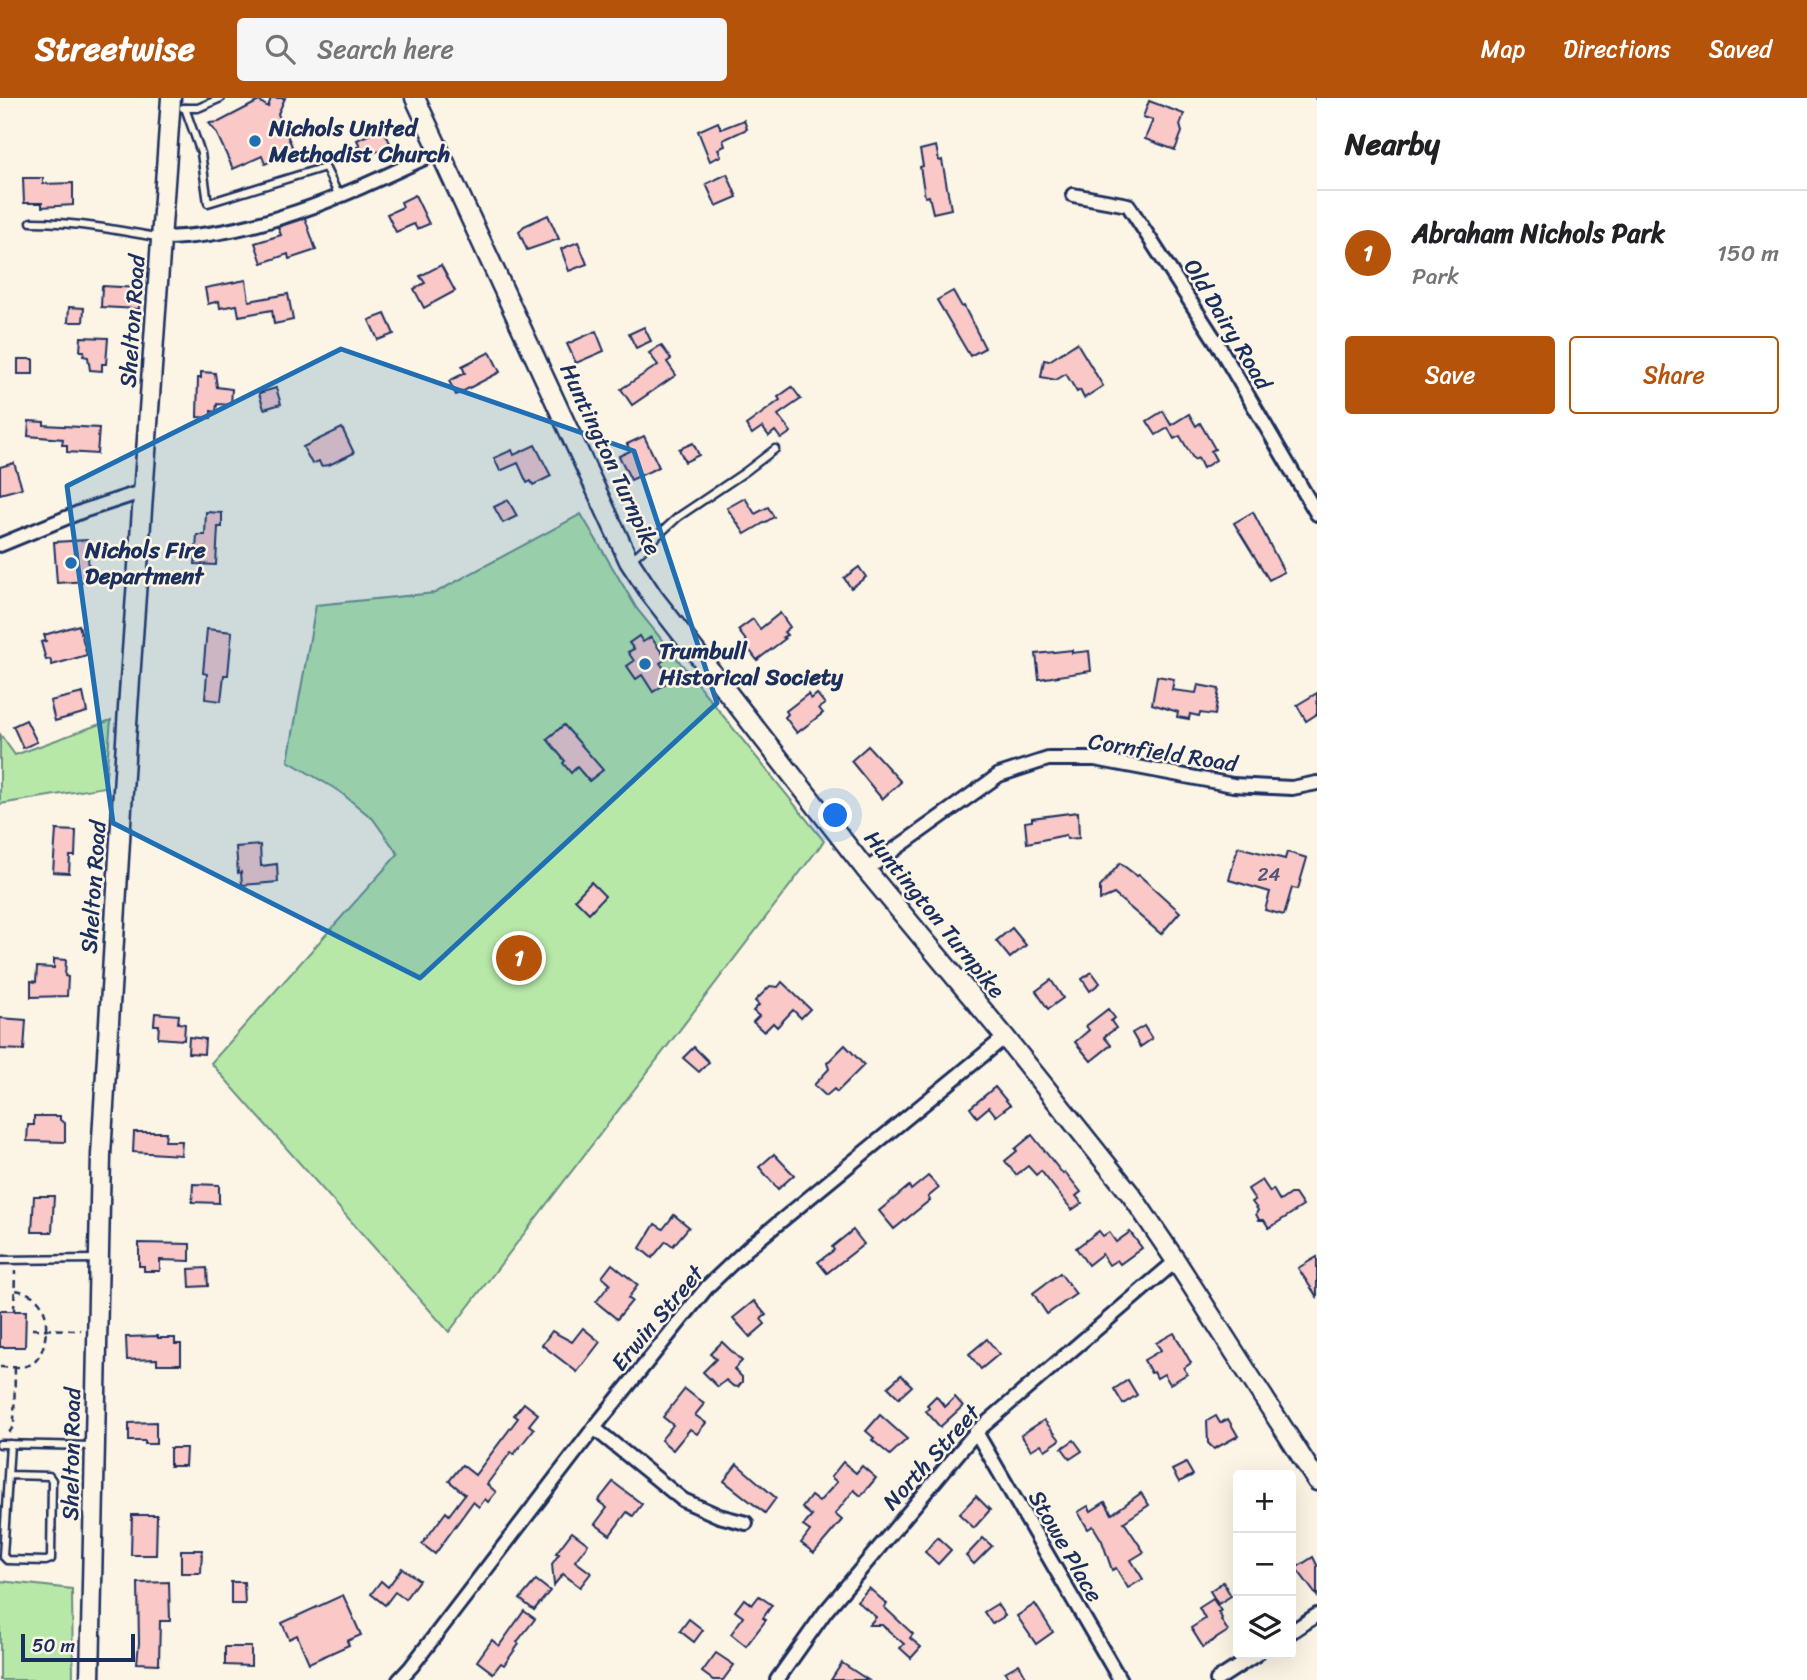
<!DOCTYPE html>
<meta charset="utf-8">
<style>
:root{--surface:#fff;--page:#f6f6f6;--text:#202124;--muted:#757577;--line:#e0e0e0;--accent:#b45309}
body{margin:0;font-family:Sriracha,sans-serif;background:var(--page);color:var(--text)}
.controls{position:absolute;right:21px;bottom:21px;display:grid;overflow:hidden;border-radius:7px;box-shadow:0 7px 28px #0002}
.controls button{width:63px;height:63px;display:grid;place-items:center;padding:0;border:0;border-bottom:2px solid var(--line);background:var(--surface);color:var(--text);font:35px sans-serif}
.scale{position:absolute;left:21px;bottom:18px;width:114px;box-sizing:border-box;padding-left:7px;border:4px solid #1b2f5e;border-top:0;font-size:19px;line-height:24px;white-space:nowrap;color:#1b2f5e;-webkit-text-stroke:5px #fcf5e5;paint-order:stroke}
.you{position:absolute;left:836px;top:718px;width:24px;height:24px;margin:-18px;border:5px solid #fff;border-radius:50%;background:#1a73e8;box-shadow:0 0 0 10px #1a73e833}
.badge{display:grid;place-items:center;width:46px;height:46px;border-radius:50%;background:var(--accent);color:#fff;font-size:23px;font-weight:700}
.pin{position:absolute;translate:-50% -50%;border:4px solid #fff;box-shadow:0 2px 7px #0006}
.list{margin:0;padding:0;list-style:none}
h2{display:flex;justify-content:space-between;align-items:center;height:91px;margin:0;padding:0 28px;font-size:30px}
h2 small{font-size:23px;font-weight:400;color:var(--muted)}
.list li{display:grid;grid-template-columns:46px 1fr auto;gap:21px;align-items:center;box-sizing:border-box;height:126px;padding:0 28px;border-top:2px solid var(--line)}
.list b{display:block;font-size:26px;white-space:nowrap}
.list p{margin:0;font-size:23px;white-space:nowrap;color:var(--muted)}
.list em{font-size:23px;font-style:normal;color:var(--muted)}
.actions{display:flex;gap:14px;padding:21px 28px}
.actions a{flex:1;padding:16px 0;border:2px solid var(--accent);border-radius:7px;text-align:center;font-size:24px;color:var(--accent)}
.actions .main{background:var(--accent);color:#fff}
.icon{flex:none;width:38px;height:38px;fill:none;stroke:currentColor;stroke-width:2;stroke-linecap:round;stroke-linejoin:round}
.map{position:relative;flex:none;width:1317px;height:1582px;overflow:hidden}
header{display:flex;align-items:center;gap:42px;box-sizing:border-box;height:98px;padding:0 35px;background:var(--accent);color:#fff}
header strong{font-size:33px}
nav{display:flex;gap:38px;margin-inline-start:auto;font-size:24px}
.search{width:490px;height:63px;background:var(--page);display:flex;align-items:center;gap:18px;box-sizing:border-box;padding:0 24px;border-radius:7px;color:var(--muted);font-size:26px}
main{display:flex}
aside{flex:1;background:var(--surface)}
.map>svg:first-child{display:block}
</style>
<header>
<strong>Streetwise</strong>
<div class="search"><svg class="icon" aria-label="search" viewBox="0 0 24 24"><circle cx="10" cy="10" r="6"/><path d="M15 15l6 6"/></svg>Search here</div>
<nav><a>Map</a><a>Directions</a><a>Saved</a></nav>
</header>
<main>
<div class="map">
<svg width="1317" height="1582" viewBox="0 0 1317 1582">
<rect width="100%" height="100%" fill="#fcf5e5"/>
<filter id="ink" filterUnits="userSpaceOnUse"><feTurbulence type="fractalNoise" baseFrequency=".0143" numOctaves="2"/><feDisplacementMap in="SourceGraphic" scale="14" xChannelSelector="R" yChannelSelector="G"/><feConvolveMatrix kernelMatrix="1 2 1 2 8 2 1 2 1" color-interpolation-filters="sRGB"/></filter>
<g filter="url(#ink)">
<!-- green -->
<g fill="#b7e8a8" stroke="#698c83" stroke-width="2">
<path d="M581,416L637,511L824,743L449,1234L211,965L398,756L373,721L339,693L288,663L316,507L435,495Z"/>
<path d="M111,622L105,689L0,706V636L15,657Z"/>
<path d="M0,1483L72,1491L73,1582H0Z"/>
</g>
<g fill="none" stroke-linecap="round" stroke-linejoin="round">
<!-- stream -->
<path stroke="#7392ba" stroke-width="4.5" d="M1316,0H1317"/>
</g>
<!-- building -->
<g fill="#f9c8c7" stroke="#1b2f5e" stroke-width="2">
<path d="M271,0H285L278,16L294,53L265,66L262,58L233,71L216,34L209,25L219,24L259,3L268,9Z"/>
<path d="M1149,3L1184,16L1180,27L1182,34L1175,52L1145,41L1153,22L1143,19Z"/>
<path d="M744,22L747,31L723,42L725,48L718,51L721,58L710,63L698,33L718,24L721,31Z"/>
<path d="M383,30L391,47L357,63L352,51L360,48L357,42Z"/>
<path d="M936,48L939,63L942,62L951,111L933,115L929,98L925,99L920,69L923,68L920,52Z"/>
<path d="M727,76L737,99L716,108L706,86Z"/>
<path d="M23,80H43V86L73,85V107L42,109V105H24Z"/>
<path d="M415,97L429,126L417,131L414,126L396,134L387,116L403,109L401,104Z"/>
<path d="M548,117L559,141L527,152L519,134L524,128Z"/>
<path d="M305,120L316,152L289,161L288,156L262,165L255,145L281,137L278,129Z"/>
<path d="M578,144L587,166L569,173L561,151Z"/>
<path d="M441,167L455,193L424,210L414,191L425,185L420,178Z"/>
<path d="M246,182L249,203L288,196L293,222L274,226L272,212L239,218L237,207L220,210L219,203L208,206L205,190Z"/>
<path d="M102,188L140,190L139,211L101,209Z"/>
<path d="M953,193L962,209L964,208L985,250L970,258L937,202Z"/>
<path d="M69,209L84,210L83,224H68Z"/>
<path d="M385,216L394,236L378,242L369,222Z"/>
<path d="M644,229L651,243L636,250L629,236Z"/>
<path d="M596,233L604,253L576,265L567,246Z"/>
<path d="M81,239L108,240L106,266H102V273L90,272L88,259L83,258L84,253H80Z"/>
<path d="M1077,245L1103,288L1084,300L1080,292L1077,294L1066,276L1056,282L1041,279L1044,262L1049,263Z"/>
<path d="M661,247L671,261L667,264L676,277L632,307L621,291L658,267L649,255Z"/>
<path d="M490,254L500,274L456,297L449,283L465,275L462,268Z"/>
<rect x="18" y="261" width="15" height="15"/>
<path d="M201,274L215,275L217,289L232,291L231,307L217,306L216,314L211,313V320L197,319L198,280H201Z"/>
<path d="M792,289L801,301L778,317L791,334L781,341L775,333L769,338L762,329L752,336L746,327L780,302L778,299Z"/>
<path d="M276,290L281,306L264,311L259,295Z"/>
<path d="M1163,313L1171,327L1189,316L1196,328L1200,325L1215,351L1211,353L1216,362L1203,370L1198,360L1194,362L1180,338L1174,341L1168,330L1156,337L1147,323Z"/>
<path d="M29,323L44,324V327L99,330L97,356L67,354V347H62L63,341L28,338Z"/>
<path d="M342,330L354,355L329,367L321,368L319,363L312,366L303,349Z"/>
<path d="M644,338L659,369L631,382L619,358L630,353L627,346Z"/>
<path d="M693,345L699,357L685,364L679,351Z"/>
<path d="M535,347L551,378L533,387L531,383L527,385L518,365L500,373L494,360L512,352L514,357Z"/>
<path d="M14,365L22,390L0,396V369Z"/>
<path d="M745,400L755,416L768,409L774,419L745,436L727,410Z"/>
<path d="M508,402L517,418L503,425L494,409Z"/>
<path d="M206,414L222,415V429H218L216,467L195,466L197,437H205Z"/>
<path d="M1253,414L1284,474L1269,482L1234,425Z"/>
<path d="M87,442L89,474H87L88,483L57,485L54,444Z"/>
<path d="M859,469L866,479L851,490L844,480Z"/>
<path d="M780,515L790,529L784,534L787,537L783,539L785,541L757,562L745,546L747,544L738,532L753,521L760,531Z"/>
<path d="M79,527L87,557L52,567L50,561L46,562L41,544L46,543L44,537Z"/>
<path d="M207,531L232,534L228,577H224L221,603L205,601L207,576L203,575Z"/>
<path d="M639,538L643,544L651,539L666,561L660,565L672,581L653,594L642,577L636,581L627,568L634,563L628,554L634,551L629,545Z"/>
<path d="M1072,552V555L1089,553L1091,573L1039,581L1036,556Z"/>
<path d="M1157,578L1174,581L1172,592L1196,595L1198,587L1219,591L1215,617L1200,615L1199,618L1190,616L1189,621L1177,619L1178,614L1152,606Z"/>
<path d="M83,595L87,614L55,623L50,603Z"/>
<path d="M1317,595V616L1306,623L1297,607Z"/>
<path d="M808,596L811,601L817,596L825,606L819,610L823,615L797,635L785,619L788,616L786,613Z"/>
<path d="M26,622L37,644L23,650L13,628Z"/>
<path d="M564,627L603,672L589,683L577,669L571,675L563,665L565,663L547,641Z"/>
<path d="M868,648L901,684L882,701L851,663Z"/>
<path d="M1078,714L1079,740L1067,741L1066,737L1027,745L1025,724L1032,723V720Z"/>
<path d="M56,732L76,733L75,758H70L69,775L53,774Z"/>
<path d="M260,747L261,768L277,766L278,784L242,787L241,774L238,775L236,749Z"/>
<path d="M1238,749L1285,761L1287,754L1307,760L1298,791L1292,790L1284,817L1265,812L1270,794L1229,782Z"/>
<path d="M1120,765L1137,778L1139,777L1180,814L1161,836L1114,796L1100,802V789Z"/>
<path d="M591,784L605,798L589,815L575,801Z"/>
<path d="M1012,830L1026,847L1010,860L996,843Z"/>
<path d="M54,861L66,862L65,878L68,879L67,898L31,899V883L36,884L37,869L54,870Z"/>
<path d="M1092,874L1100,885L1090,893L1082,881Z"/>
<path d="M1051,882L1063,900L1048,911L1036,893Z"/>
<path d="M782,884L810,911L801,920L793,912L777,929L773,925L764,934L753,924L759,918L753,913L759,907L755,903L770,888L778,889Z"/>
<path d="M1108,911L1115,920L1111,923L1116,930L1104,939L1111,947L1091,963L1075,944L1089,932L1086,928Z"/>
<path d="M155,915L179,917L178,925L185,926L184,942L158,940L159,927H154Z"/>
<path d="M0,920L26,922L24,952L0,951Z"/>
<path d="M1144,928L1152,941L1140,949L1132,935Z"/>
<path d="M189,939L205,941L204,956L188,955Z"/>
<path d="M845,947L864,967L837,994L834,991L826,998L814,987L829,971L827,965Z"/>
<path d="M694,949L709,964L699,974L683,960Z"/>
<path d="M995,989L1010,1007L996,1018L989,1009L977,1019L970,1010Z"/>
<path d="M34,1018H60V1022L65,1025V1044L27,1043L28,1027H34Z"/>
<path d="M134,1034H166L165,1043H182L181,1057L133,1054Z"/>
<path d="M1032,1037L1063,1076L1065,1074L1081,1094L1076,1098L1082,1105L1072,1112L1041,1073L1036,1077L1028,1068L1016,1077L1005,1063L1017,1053L1015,1051Z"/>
<path d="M774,1056L794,1077L778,1091L759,1069Z"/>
<path d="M928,1078L939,1090L928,1099L930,1102L894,1131L879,1113L909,1088L911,1092Z"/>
<path d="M1262,1082L1270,1094L1273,1091L1280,1103L1290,1096H1295L1303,1108L1269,1130L1264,1122H1259L1256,1116L1258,1112L1252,1104L1255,1102L1248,1091Z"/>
<path d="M193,1086L219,1087V1105L192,1104Z"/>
<path d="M34,1098H54L52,1134H32Z"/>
<path d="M674,1117L689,1129L673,1148L666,1143L652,1160L640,1150L655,1126L663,1131Z"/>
<path d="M853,1132L864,1146L827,1175L818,1164L834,1152L832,1149Z"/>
<path d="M1099,1133L1103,1138L1109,1134L1116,1144L1130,1134L1142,1150L1120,1166L1117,1162L1109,1167L1102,1156L1088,1167L1076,1150Z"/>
<path d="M139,1145L190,1146V1163L160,1162V1173H144V1168H139Z"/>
<path d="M1317,1159V1199L1298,1170Z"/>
<path d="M612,1166L638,1187L628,1200L632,1203L617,1221L596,1204L610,1186L602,1179Z"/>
<path d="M207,1170L208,1188L190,1189L189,1171Z"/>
<path d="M1060,1175L1076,1196L1047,1216L1033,1195Z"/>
<path d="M754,1203L766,1217L761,1221L765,1226L750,1239L733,1220Z"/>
<path d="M0,1213H26L25,1249H0Z"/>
<path d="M583,1230L600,1244L577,1274L542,1247L552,1233L572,1244Z"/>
<path d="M1174,1235L1191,1265L1184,1270L1187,1276L1170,1286L1164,1276L1157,1280L1154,1274L1151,1275L1144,1262L1161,1252L1156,1245Z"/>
<path d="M158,1238V1240H175V1246H181V1266H157V1261L127,1262L126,1239Z"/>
<path d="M987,1241L999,1256L981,1271L969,1256Z"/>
<path d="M722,1244L742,1263L734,1271L742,1279V1284L738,1289L733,1288L726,1282L718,1289L703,1274L716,1261L710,1256Z"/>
<path d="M901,1277L912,1288L899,1300L888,1289Z"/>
<path d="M1128,1282L1137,1297L1123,1306L1114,1291Z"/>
<path d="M685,1291L704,1306L695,1317L706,1325L697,1336L690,1331L673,1352L661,1342L673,1327L663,1319Z"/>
<path d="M936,1298L945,1309L955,1299L963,1308L940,1329L926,1313L929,1310L927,1307Z"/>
<path d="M524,1305L538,1316L529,1327L534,1331L514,1356L511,1354L487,1386L496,1394L488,1404L485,1401L479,1409L473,1404L435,1456L422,1446L446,1414L449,1417L465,1396L449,1383L462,1367L475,1377L518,1320L514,1317Z"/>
<path d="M880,1317L907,1341L890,1357L872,1342L874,1340L866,1333Z"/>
<path d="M1216,1318L1220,1325L1228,1321L1238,1338L1214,1351L1208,1345L1207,1323Z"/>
<path d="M1044,1322L1060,1342L1045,1352L1041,1346L1031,1352L1021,1337Z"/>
<path d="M156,1324V1346H145V1343H129V1325Z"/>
<path d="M1074,1342L1082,1353L1070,1361L1062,1350Z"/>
<path d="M170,1350H186L185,1368H170Z"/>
<path d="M843,1364L856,1375L862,1368L876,1380L861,1398L854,1392L835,1416L842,1422L814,1455L801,1445L810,1433L803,1428L812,1418L802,1410L811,1398L819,1404L837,1384L831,1379Z"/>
<path d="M1186,1365L1193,1377L1179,1384L1172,1372Z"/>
<path d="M737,1366L776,1400L765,1415L724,1383Z"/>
<path d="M613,1384L642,1406L633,1418L627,1414L610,1437L595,1426L607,1410L598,1403Z"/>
<path d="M1141,1395L1149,1407L1124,1424L1144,1454L1131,1462L1143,1481L1128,1490L1116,1470L1112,1472L1102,1443L1093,1428L1088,1431L1078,1414L1088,1408L1091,1413L1105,1404L1112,1416Z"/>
<path d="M976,1398L990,1412L974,1430L959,1416Z"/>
<path d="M132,1417H157L156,1457H131Z"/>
<path d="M572,1434L588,1446L575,1463L591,1475L580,1489L563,1476L554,1487L552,1466L559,1456L556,1455Z"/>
<path d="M937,1439L951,1452L938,1466L925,1454Z"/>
<path d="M983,1440L992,1448L974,1466L966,1458Z"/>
<path d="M181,1452H202L201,1475H181Z"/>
<path d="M1313,1459L1317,1467V1498L1296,1470Z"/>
<path d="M402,1470L419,1482L405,1501L395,1494L385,1507L371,1496L381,1483L388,1489Z"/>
<path d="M536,1482L550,1493L534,1512L520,1501Z"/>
<path d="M169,1484L170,1523H160L159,1566L137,1565L139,1545L138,1485Z"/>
<path d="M231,1484H244L245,1506H231Z"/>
<path d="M1223,1484L1231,1498L1218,1506L1210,1493Z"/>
<path d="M869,1490L887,1506L884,1509L913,1536L910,1540L921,1549L911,1560L900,1550L904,1546L882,1527H869L876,1519L857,1503Z"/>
<path d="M343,1497L361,1537L347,1543L349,1547L309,1565L297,1537L289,1541L282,1525Z"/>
<path d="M759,1498L772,1507L763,1520L766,1522L746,1548L731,1536L743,1519L735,1513L744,1501L752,1507Z"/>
<path d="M1213,1501L1221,1513L1218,1514L1222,1520L1221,1522L1228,1533L1203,1549L1191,1530L1205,1521L1199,1510Z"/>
<path d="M997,1506L1005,1518L992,1526L984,1514Z"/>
<path d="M1035,1506L1053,1534L1036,1546L1017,1518Z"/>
<path d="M524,1513L535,1521L517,1544L519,1546L504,1567L501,1565L493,1575L477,1563L492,1542L499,1548Z"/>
<path d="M689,1521L703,1532L694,1544L680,1533Z"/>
<path d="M225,1549H251V1568L225,1567Z"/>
<path d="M716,1555L734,1567L723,1582H713L702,1574Z"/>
<path d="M842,1565L868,1582H831Z"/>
<path d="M1019,1566L1028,1582H1010L1005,1574Z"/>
</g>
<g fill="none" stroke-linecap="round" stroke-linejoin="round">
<!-- service casing -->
<g stroke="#1b2f5e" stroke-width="11">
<g id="service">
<path d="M183,10H198L221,0"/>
<path d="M185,10L201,55L208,105L325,69L339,98"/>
<path d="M31,124C75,124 118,132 161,140"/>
<path d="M630,463L678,419L745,374L775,351"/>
<path d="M0,1162L96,1161"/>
<path d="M0,1346L93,1348"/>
<path d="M8,1377L49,1378L52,1382L51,1461L46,1463L7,1462L3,1458L10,1346"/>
</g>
</g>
<!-- minor casing -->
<g stroke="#1b2f5e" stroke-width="18">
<g id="minor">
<path d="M1073,97L1128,107L1217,245L1317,416"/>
<path d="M162,140C262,138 351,94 440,53"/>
<path d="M0,447L83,413L144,393"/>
<path d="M866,772L999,677L1048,661H1095L1233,687L1292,690L1317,685"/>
<path d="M594,1330L683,1402L719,1418L746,1425"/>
<path d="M976,1334L1120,1582"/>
<path d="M1291,1534L1317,1517"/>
<path d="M399,1582L411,1569L594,1330L708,1188L748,1150L1005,939"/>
<path d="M777,1582L825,1514L976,1334L1176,1163"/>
<path d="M1217,1582L1257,1556"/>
</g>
</g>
<!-- secondary casing -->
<g stroke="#1b2f5e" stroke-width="23">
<g id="secondary">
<path d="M415,0L629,463L653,499L866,772L1005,939L1132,1098L1176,1163L1317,1383"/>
<path d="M90,1582L101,1057L128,610L171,0"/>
</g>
</g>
<!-- path -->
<g stroke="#1b2f5e" stroke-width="2.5" stroke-dasharray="7 5" stroke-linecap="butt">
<path d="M14,1213L15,1173"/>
<path d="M32,1231L81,1232"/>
<path d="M0,1269C11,1269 23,1271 33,1265C46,1257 50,1221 42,1208C36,1197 26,1194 15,1192"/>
<path d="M9,1335L14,1327L15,1269"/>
</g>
<!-- service -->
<use href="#service" stroke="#fcf5e5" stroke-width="6"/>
<!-- minor -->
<use href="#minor" stroke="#fcf5e5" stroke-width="12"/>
<!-- secondary -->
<use href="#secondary" stroke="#fcf5e5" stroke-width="18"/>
</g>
</g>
<!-- marked area -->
<path fill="#1f6fb2" fill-opacity="0.2" stroke="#1f6fb2" stroke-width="5" stroke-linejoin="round" d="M341,251L634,353L717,605L420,880L113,725L67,388Z"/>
<!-- markers -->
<g fill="#1f6fb2" stroke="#fcf5e5" stroke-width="2.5">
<circle cx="255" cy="43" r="7"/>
<circle cx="71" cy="465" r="7"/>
<circle cx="645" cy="566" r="7"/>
</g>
<g text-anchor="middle" stroke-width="5" stroke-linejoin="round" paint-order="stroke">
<!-- number labels -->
<g font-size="19" fill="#525578">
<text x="1269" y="783">24</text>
</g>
<!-- poi labels -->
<g font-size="23" font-weight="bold" fill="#1b2f5e" stroke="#fcf5e5" text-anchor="start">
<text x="269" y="38">Nichols United<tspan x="269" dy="26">Methodist Church</tspan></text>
<text x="85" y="460">Nichols Fire<tspan x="85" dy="26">Department</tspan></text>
<text x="659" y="561">Trumbull<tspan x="659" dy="26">Historical Society</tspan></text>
</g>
<!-- street labels -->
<g font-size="23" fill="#1b2f5e" stroke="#fcf5e5">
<text transform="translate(132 223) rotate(-86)" y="8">Shelton Road</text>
<text transform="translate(1228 226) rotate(59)" y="8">Old Dairy Road</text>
<text transform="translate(611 361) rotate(65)" y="8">Huntington Turnpike</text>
<text transform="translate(1163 654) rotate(9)" y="8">Cornfield Road</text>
<text transform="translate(93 789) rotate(-86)" y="8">Shelton Road</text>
<text transform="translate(935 816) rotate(51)" y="8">Huntington Turnpike</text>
<text transform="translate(657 1220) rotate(-50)" y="8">Erwin Street</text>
<text transform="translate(71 1356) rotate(-89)" y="8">Shelton Road</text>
<text transform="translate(931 1359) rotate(-48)" y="8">North Street</text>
<text transform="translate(1066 1448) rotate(60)" y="8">Stowe Place</text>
</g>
</g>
</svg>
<div class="controls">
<button>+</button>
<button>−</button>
<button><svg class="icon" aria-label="layers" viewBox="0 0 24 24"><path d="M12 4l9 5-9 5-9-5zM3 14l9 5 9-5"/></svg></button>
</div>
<div class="scale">50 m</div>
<div class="you"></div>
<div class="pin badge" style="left:519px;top:860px">1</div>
</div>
<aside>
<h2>Nearby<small></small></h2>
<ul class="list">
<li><span class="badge">1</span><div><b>Abraham Nichols Park</b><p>Park</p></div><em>150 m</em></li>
</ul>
<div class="actions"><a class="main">Save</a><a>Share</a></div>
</aside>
</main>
